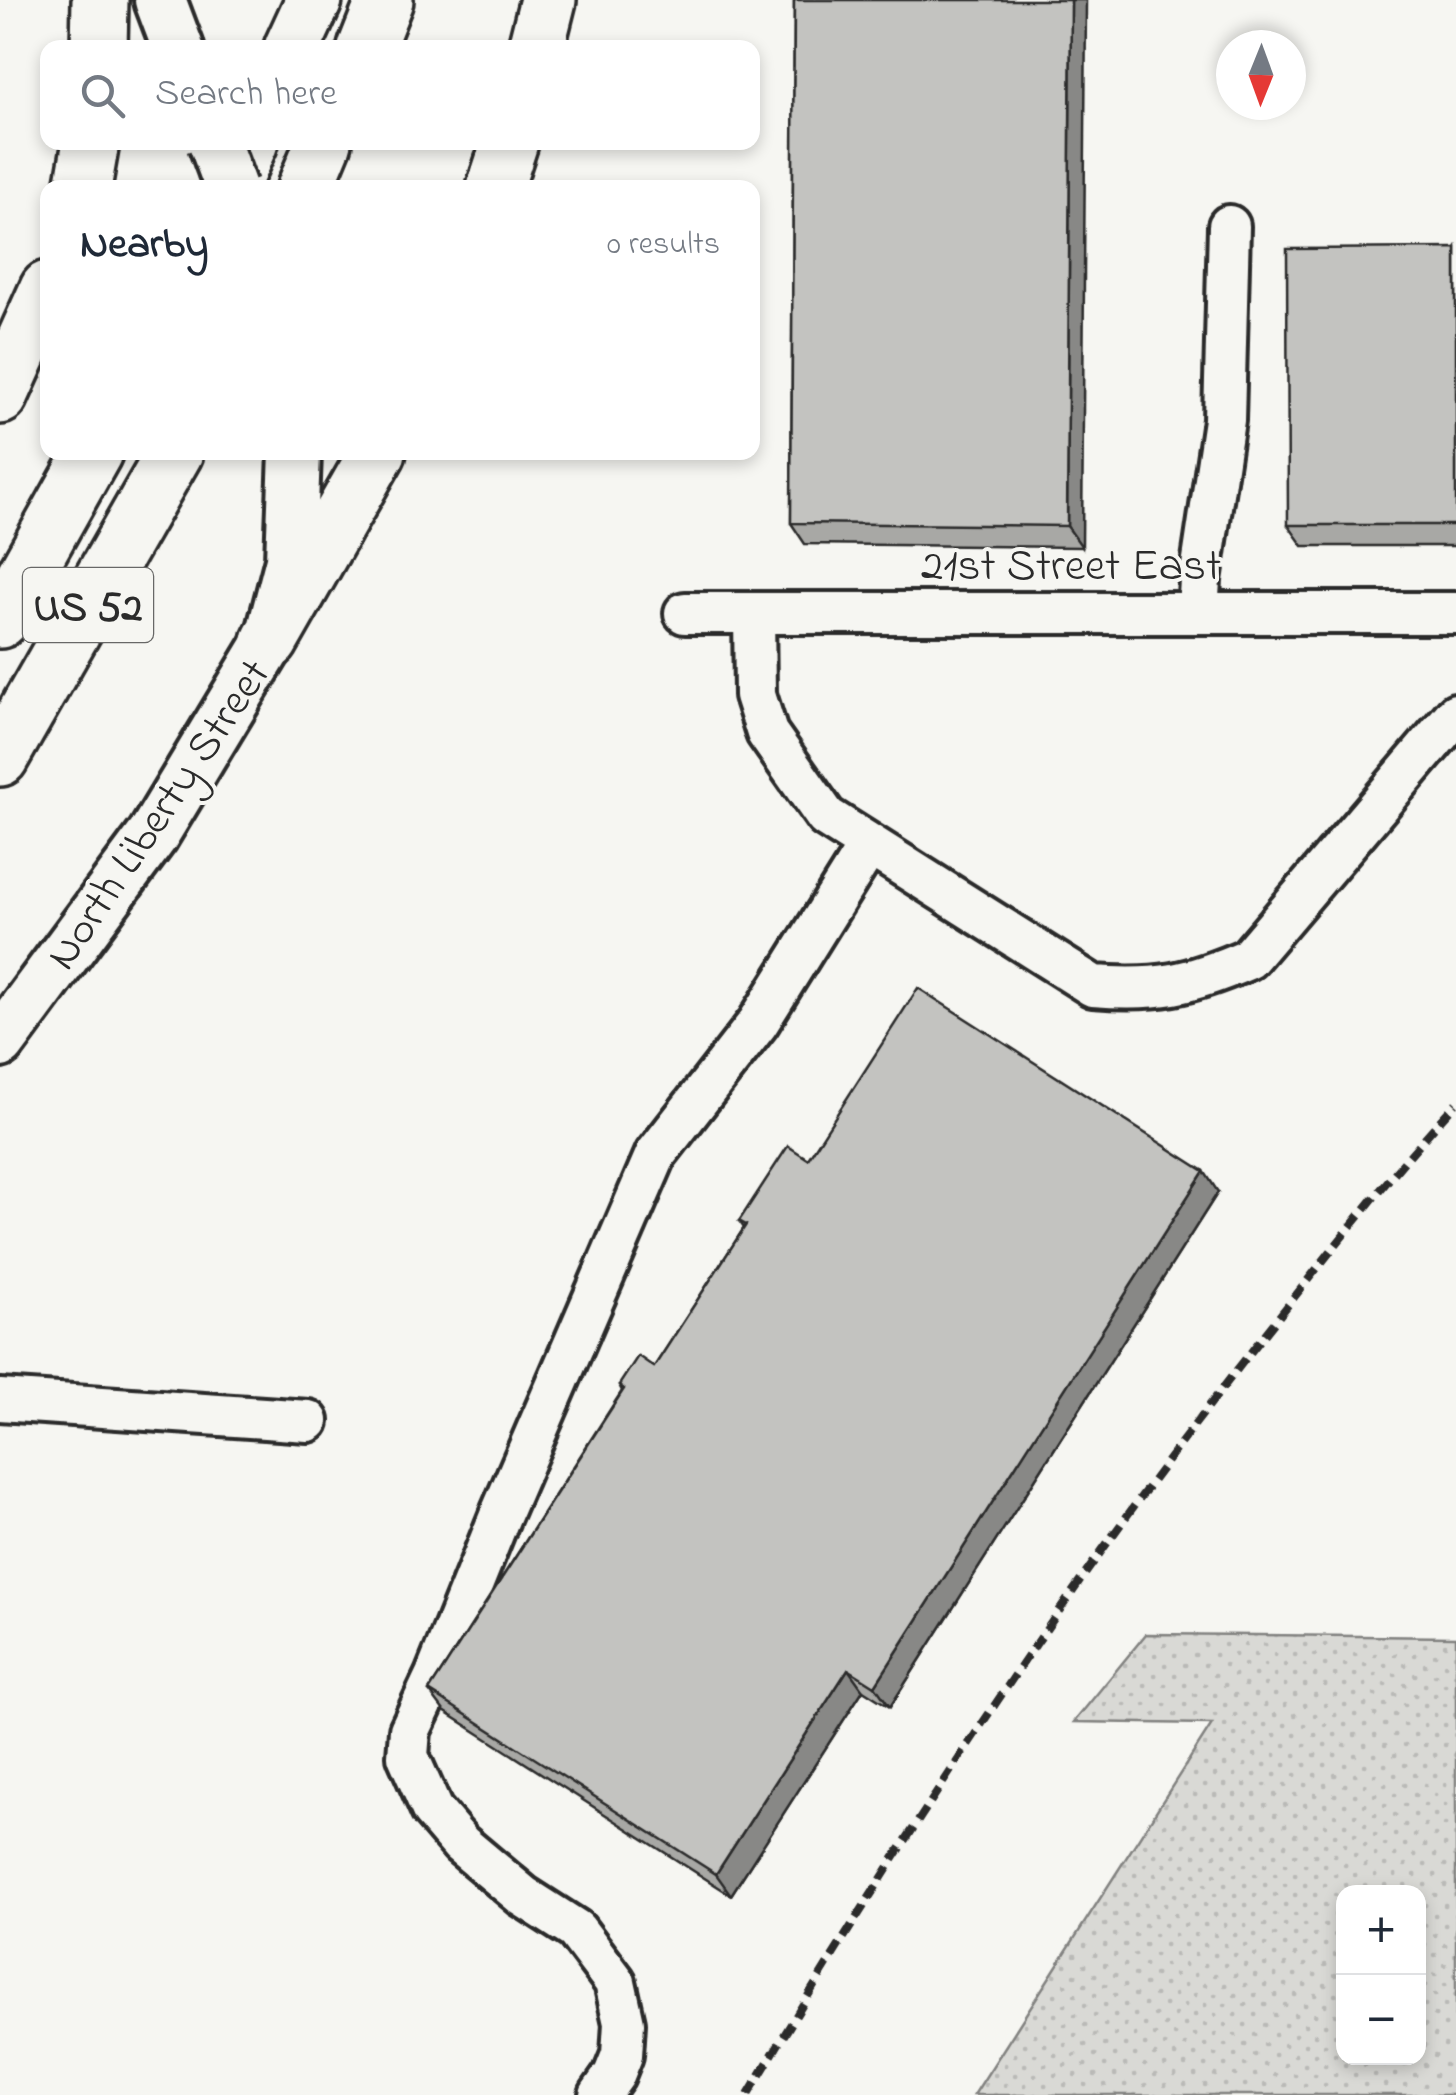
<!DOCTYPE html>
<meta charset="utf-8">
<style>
:root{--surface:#fff;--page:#f2f2f3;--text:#1f2937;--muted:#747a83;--line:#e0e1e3}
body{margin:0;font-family:"Indie Flower",sans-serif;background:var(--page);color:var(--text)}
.controls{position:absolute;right:30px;bottom:30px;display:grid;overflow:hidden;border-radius:20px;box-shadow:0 5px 15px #0003}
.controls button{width:90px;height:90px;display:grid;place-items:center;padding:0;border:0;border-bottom:2px solid var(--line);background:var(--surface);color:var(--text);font:50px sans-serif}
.compass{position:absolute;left:1216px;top:30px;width:90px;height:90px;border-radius:50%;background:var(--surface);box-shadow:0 5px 15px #0003;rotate:181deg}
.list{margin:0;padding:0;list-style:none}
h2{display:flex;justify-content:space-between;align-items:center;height:130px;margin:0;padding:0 40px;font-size:42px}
h2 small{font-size:32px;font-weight:400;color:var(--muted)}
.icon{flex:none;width:55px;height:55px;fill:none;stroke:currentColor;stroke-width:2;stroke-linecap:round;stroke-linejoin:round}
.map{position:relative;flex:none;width:1456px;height:2095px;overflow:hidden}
.search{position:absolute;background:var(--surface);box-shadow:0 5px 15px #0003;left:40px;top:40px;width:720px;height:110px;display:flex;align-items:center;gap:25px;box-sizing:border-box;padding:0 35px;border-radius:20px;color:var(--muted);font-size:38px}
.panel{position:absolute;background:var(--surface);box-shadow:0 5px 15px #0003;left:40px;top:180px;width:720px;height:280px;border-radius:20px}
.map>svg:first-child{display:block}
</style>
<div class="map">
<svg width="1456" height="2095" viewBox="0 0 1456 2095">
<defs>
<pattern id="grass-dots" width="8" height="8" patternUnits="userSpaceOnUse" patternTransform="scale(2.5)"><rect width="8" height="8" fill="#d9d9d5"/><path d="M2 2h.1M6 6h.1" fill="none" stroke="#babab7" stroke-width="1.8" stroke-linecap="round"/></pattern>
</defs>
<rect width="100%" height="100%" fill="#f6f6f2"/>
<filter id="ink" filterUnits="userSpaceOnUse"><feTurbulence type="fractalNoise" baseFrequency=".01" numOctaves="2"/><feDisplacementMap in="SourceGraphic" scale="20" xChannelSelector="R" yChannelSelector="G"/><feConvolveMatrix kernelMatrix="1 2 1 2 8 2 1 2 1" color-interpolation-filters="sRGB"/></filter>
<g filter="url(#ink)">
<!-- grass -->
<path fill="url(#grass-dots)" stroke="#828280" stroke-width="2.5" fill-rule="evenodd" d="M1146,1634L1456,1637V2095H974L1212,1724L1074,1722ZM1344,1892H1418V2058H1344Z"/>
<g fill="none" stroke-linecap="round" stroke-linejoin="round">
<!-- minor casing -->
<g stroke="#2b2b2b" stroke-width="48">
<g id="minor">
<path d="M685,613H1456"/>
<path d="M754,613L755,695L767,733L826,817L1093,986C1158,991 1188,985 1248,959L1456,714"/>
<path d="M1198,613L1200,580L1224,420L1229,226"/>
<path d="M0,1400L308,1421"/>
<path d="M600,2095L614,2075L622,2055L624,2023L615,1982L576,1930L523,1896L461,1844L432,1810L408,1756L410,1730L436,1675L500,1516L656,1154L758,1023L869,845"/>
</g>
</g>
<!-- major casing -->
<g stroke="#2b2b2b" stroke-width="58">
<g id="major">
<path d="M160,0L178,48"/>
<path d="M0,1042L153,835L270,641L291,560L295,452"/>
</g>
</g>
<!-- highway casing -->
<g stroke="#2b2b2b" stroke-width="62">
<g id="highway">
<path d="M99,48L100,0"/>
<path d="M292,48L314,0"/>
<path d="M366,48L385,0"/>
<path d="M536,48L548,0"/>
<path d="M83,188L91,142"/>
<path d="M230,188L250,142"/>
<path d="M305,188L324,142"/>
<path d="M495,188L510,142"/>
<path d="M0,396L48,289"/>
<path d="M0,620L94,452"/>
<path d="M270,641L378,452"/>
<path d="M0,758L175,452"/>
</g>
</g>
<!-- minor -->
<use href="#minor" stroke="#f6f6f2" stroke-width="40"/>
<!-- major -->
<use href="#major" stroke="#f6f6f2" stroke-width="50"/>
<!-- highway -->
<use href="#highway" stroke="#f6f6f2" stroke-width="55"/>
<!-- rail -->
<path stroke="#2b2b2b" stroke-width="8" stroke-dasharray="15 8" stroke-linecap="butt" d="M748,2095C909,1826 1081,1564 1277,1319C1335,1246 1393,1171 1456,1103"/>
<!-- major-bridge casing -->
<g stroke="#2b2b2b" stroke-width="58" stroke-linecap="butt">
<path id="major-bridge" d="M214,142L231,188"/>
</g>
<!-- major-bridge -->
<use href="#major-bridge" stroke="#f6f6f2" stroke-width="50"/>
</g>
<!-- wall -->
<g fill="#a8a8a5" stroke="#2b2b2b" stroke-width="2.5">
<path d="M794,0L1082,547L805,544L791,523Z"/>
<path d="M1456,248V546H1303L1288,525Z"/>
<path d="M808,1159L1218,1192L890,1707L863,1690L731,1895L444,1711L429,1691L622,1391L619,1385L654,1367L744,1228L739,1221Z"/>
</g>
<!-- shaded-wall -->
<g fill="#888886" stroke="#2b2b2b" stroke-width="2.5">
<path d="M1071,0H1086L1082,547L1067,526Z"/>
<path d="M1204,1171L1218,1192L890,1707L875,1686Z"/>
<path d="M848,1669L863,1690L731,1895L716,1874Z"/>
</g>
<!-- building -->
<g fill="#c3c3c0" stroke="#2b2b2b" stroke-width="2.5">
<path d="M794,0H1071L1067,526L791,523Z"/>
<path d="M1456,248V525H1288L1287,249Z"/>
<path d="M918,988L1204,1171L875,1686L848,1669L716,1874L429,1691L624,1389L619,1385L638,1356L654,1367L746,1225L739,1221L788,1146L808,1159Z"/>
</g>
</g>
<g text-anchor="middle" stroke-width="8" stroke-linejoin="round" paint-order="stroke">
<!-- shield labels -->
<rect fill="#f6f6f2" stroke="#686867" stroke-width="2.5" x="23" y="568" width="130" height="74" rx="8"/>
<g font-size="42" font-weight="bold" fill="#2b2b2b">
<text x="88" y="620">US 52</text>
</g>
<!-- street labels -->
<g font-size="45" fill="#2b2b2b" stroke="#f6f6f2">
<text x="1071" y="579">21st Street East</text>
<text transform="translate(156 813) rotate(-56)" y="16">North Liberty Street</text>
</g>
</g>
</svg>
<div class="controls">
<button>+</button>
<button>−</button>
</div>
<svg class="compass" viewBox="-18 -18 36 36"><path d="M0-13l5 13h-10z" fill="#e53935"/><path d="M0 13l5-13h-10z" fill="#747a83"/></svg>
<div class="search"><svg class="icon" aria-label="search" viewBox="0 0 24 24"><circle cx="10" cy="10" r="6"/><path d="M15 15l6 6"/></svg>Search here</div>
<section class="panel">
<h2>Nearby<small>0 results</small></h2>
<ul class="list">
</ul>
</section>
</div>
